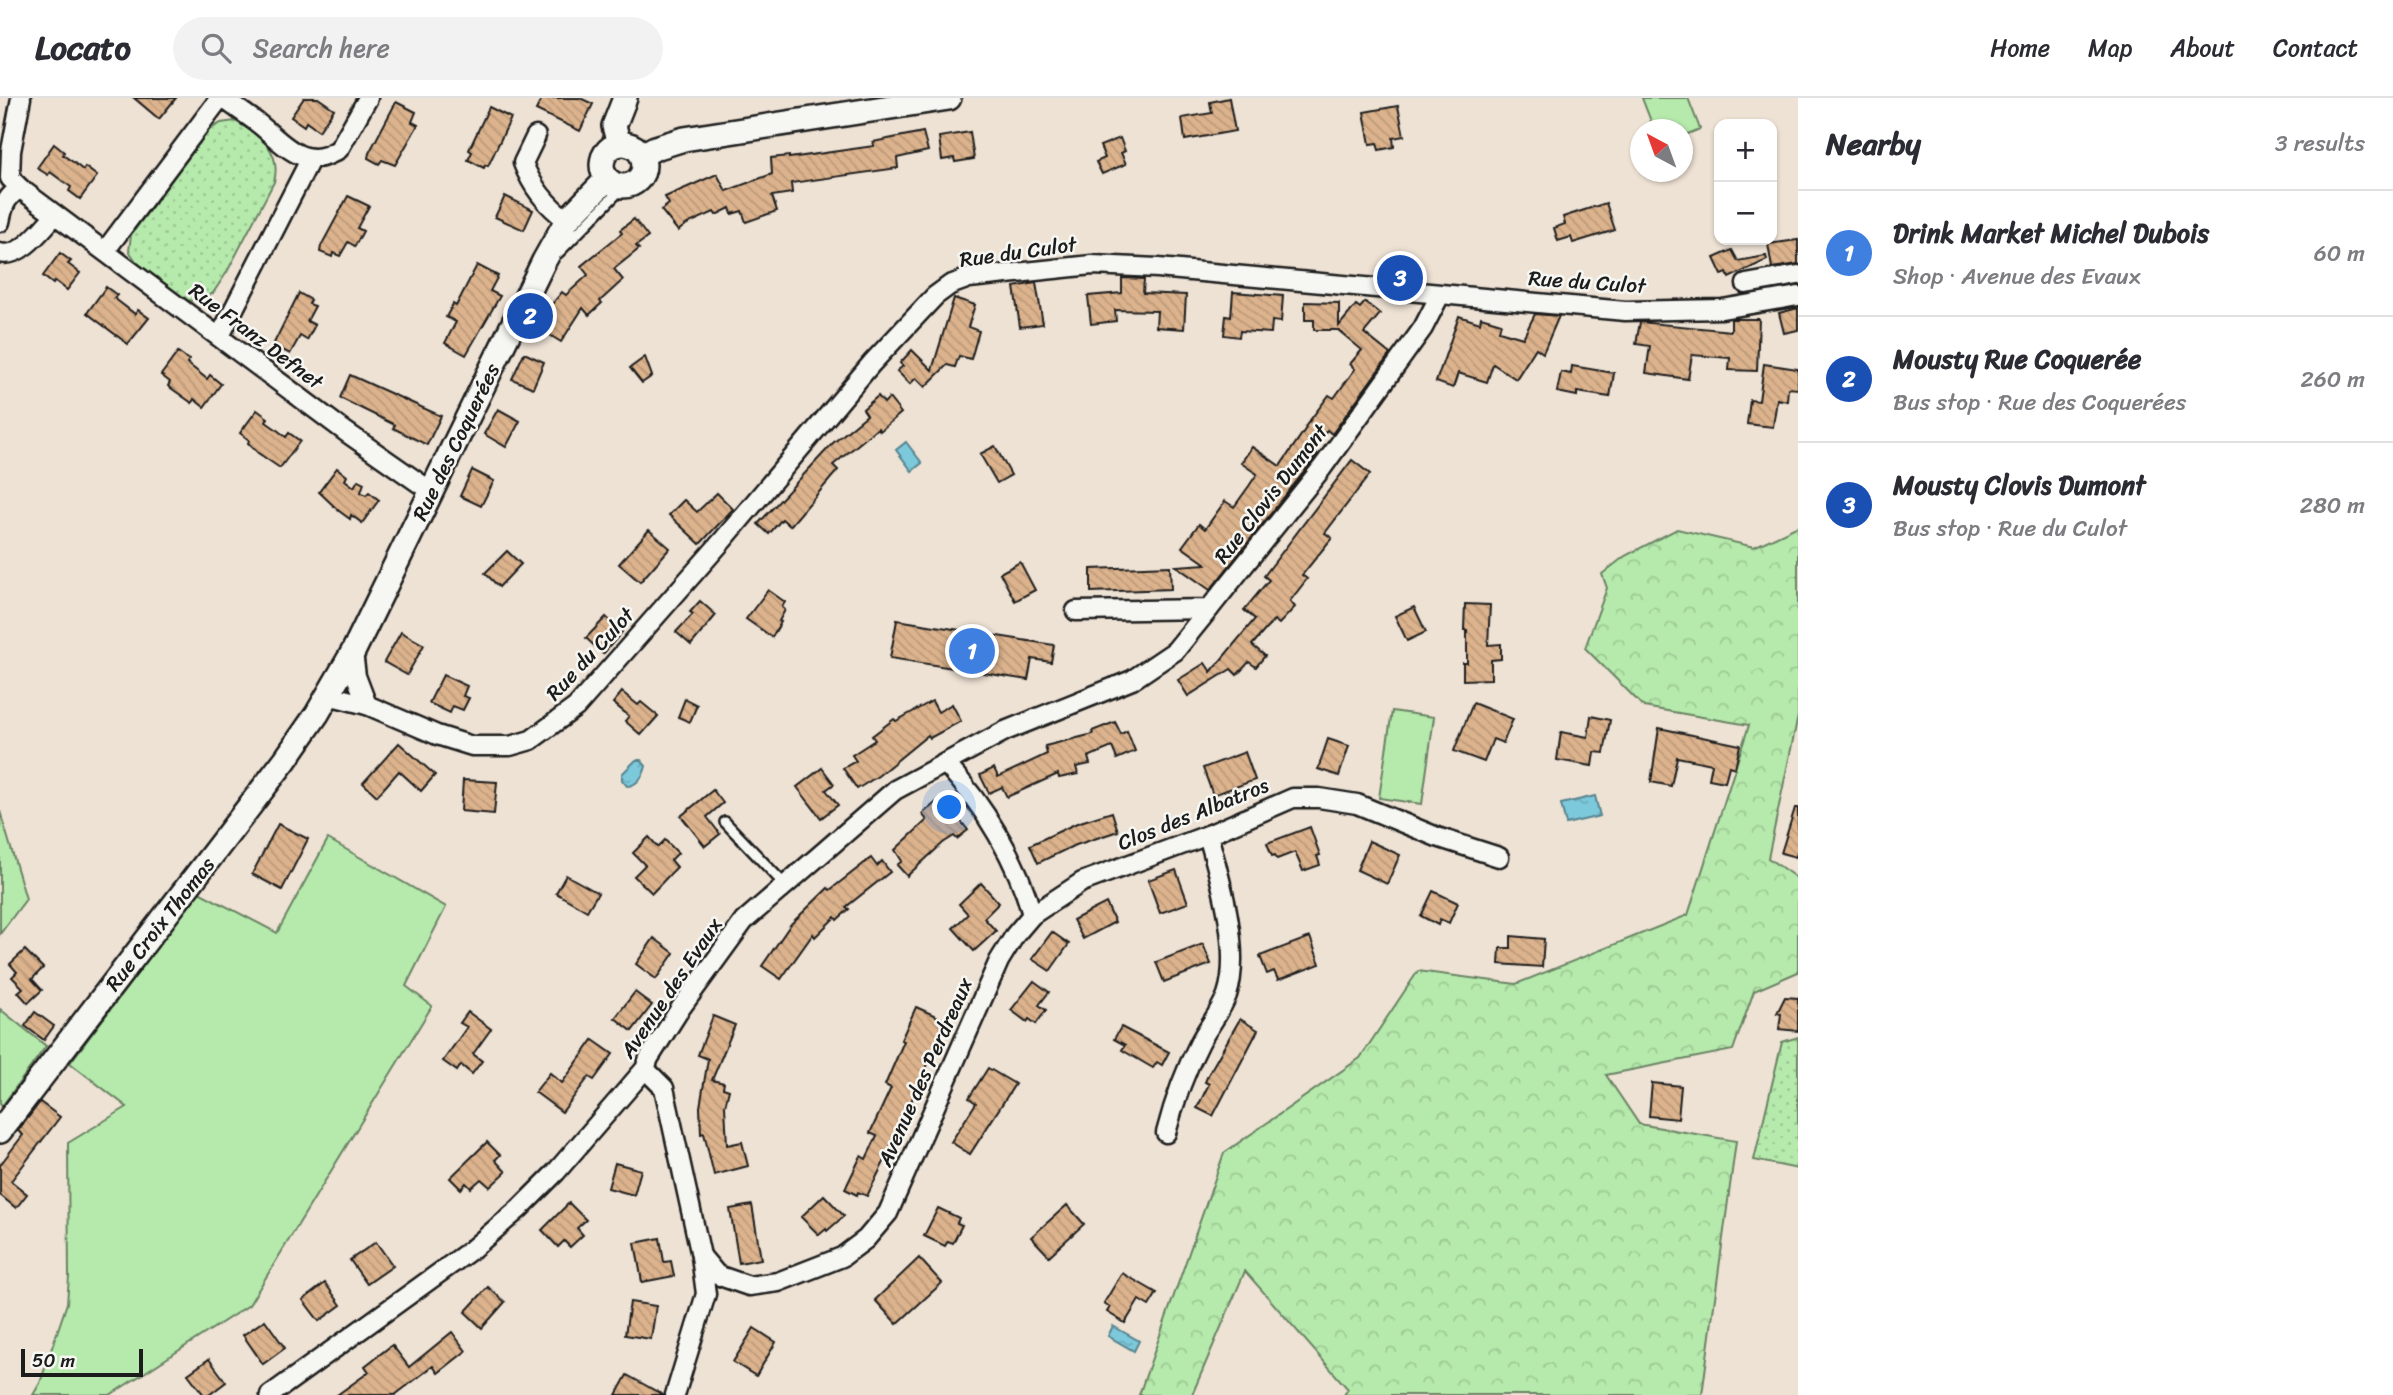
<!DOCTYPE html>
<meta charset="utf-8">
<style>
:root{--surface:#fff;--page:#f2f2f3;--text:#2b2b33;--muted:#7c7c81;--line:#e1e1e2;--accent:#db2777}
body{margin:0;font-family:Sriracha,sans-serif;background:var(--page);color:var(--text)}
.controls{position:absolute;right:21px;top:21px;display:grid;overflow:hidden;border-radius:14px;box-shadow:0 2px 5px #0004}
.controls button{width:63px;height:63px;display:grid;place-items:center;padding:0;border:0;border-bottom:2px solid var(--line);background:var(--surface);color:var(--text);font:35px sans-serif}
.compass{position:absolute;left:1630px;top:21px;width:63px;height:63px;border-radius:50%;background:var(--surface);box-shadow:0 2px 5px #0004;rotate:319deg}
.scale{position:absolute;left:21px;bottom:18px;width:122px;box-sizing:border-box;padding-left:7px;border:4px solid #1c1c1c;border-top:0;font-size:19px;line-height:24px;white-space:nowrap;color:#1c1c1c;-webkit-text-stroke:5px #f6f6f2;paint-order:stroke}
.you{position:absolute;left:950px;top:710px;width:24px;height:24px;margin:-18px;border:5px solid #fff;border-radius:50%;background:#1a73e8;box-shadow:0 0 0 10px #1a73e833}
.badge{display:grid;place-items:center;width:46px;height:46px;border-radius:50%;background:var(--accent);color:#fff;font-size:23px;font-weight:700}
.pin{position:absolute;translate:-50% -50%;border:4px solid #fff;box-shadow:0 2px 7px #0006}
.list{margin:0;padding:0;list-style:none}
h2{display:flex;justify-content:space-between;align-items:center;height:91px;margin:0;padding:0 28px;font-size:30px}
h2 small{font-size:23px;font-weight:400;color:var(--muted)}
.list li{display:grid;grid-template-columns:46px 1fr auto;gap:21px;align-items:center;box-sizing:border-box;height:126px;padding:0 28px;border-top:2px solid var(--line)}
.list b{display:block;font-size:26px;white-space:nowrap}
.list p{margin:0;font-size:23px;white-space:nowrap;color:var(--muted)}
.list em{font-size:23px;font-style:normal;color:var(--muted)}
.icon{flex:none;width:38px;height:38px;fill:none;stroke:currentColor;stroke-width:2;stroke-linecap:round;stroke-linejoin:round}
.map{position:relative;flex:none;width:1798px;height:1297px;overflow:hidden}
header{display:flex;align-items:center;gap:42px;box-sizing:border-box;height:98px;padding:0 35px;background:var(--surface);border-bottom:2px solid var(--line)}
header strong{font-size:33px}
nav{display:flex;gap:38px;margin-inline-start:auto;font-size:24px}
.search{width:490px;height:63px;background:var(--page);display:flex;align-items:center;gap:18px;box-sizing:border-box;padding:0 24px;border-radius:38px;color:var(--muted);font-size:26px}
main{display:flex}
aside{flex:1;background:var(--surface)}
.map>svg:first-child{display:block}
</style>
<header>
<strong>Locato</strong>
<div class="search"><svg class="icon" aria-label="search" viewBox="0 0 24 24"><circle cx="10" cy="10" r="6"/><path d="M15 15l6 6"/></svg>Search here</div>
<nav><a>Home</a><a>Map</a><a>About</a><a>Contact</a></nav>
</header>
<main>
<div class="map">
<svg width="1798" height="1297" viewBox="0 0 1798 1297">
<defs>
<pattern id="forest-crowns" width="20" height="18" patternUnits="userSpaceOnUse" patternTransform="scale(1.75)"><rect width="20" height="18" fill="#b6eaac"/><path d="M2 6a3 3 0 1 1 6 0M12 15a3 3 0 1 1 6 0" fill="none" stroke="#9cc893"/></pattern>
<pattern id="park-dots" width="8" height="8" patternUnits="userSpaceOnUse" patternTransform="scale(1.75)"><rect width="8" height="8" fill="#b6eaac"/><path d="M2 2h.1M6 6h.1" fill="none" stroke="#9cc893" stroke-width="1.8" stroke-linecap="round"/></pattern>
<pattern id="water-ripples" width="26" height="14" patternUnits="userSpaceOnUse" patternTransform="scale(1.75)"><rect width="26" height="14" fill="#7dc9dc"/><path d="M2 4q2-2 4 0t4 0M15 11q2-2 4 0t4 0" fill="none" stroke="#6bacbc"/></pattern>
<pattern id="building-back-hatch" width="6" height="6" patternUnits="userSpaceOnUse" patternTransform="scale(1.75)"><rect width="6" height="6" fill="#dcb38d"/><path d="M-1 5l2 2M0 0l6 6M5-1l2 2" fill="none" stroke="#bc9979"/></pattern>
</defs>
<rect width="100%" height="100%" fill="#eee2d4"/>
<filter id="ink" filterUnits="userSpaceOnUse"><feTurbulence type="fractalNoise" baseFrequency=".0143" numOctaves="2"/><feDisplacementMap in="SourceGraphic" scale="14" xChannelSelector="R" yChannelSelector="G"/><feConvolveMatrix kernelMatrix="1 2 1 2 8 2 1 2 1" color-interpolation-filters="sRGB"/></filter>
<g filter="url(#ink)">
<!-- grass -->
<g fill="#b6eaac" stroke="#698364" stroke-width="2">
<path d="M1642,0H1688L1700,31L1683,38L1682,32L1654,31Z"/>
<path d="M1392,613L1434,619L1422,706L1379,700Z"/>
<path d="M0,713L26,801L0,836Z"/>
<path d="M328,741L446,809L406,888L432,908L249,1207L110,1297H33L40,1285L67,1205L69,1179L68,1045L127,1009L70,965L199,794L277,835Z"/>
<path d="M0,911L46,948L2,1008L0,1006Z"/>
</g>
<!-- forest -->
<path fill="url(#forest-crowns)" stroke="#698364" stroke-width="2" d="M1798,428V618L1768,760L1798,781V874L1754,893L1733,952L1606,977L1639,1026L1736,1043L1702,1297H1344L1348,1291L1245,1173L1192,1297H1139L1224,1055L1360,960L1418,873L1516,886L1688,817L1749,627L1644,609L1585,550L1607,490L1602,476L1625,458L1677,431L1754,449Z"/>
<!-- park -->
<g fill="url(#park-dots)" stroke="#698364" stroke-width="2">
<path d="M235,23C260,37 282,52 274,84L227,174L213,195L199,203L186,202L145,176L129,153L131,137L210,31L221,25Z"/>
<path d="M1798,939V1071L1754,1062L1782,944Z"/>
</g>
<!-- water -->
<g fill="url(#water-ripples)" stroke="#56848f" stroke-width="2">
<path d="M906,344L922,365L912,373L896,352Z"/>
<path d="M636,662H641L646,668C644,677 637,688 627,688L622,682V676Z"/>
<path d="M1595,698L1600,718L1566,726L1561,706Z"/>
<path d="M1113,1228L1139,1243L1134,1253L1108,1238Z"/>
</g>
<!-- building -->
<g fill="url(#building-back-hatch)" stroke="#1c1c1c" stroke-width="2">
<path d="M134,0H176L159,21Z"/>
<path d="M304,0H318L334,11L319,33L306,24L304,28L291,19Z"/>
<path d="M542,0H580L593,6L580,33L536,12Z"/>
<path d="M1229,0L1235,33L1185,42L1182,20L1212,15L1210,4Z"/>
<path d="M396,4L416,14L412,24L418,27L395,67L382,62L379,66L368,60L369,55Z"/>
<path d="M1398,8L1404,38L1393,40L1394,49L1379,52L1377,45L1370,46L1364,14Z"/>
<path d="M489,9L511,20L488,68L485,67L484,70L468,62L472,54L469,52Z"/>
<path d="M923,34L928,53L897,60L898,70L791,85L792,95L772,98L777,113L746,124L742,113L732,116L730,110L716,117L714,114L687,126L678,133L661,112L669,106L665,99L717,76L726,93L772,76L771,60L789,58V60L874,48L873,44Z"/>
<path d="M970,34L974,61L955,64L954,60L942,62L939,39Z"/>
<path d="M1120,40L1125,53L1121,55L1126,66L1102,76L1096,64L1105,60L1100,48Z"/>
<path d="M54,46L64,54L63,57L73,64L83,72L85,69L97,78L80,101L69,93L71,89L61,82L50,74L48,77L37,70Z"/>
<path d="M348,98L369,108L357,130L363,133L355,148L348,144L340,158L333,155L332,159L320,154L321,148Z"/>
<path d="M505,98L533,112L524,132L495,119Z"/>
<path d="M1606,105L1615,132L1573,145L1571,139L1558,143L1554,130L1565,126L1563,119Z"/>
<path d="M634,121L648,139L636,148L639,151L614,171L623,182L600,203L602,205L589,217L583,210L561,244L543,233L546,228L539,224L546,213L562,194L566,197L588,177L581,168L622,135L620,132Z"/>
<path d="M1798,142V166L1772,170L1768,146Z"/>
<path d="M1732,152L1738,163L1766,158L1767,162L1729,180L1727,175L1722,177L1714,160Z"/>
<path d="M60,155L71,163L68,166L80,175L67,192L55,183L53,186L43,178Z"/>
<path d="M477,167L498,178L490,193L500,198L466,257L445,245L456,224L446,219L453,206L456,208Z"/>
<path d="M1122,180L1144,181L1143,195L1186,197L1184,231L1156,229L1157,213L1115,212L1116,223L1091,226L1088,198L1122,195Z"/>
<path d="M1036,185L1043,226L1020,229L1014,189Z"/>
<path d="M106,189L117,197L114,200L135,216L138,212L149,220L128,246L87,215Z"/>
<path d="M1233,194L1283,198L1281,224L1272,223L1271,235L1240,233L1239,239L1224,237L1226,218L1231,219Z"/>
<path d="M299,195L311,202L309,206L315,208L307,223L315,227L307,242L300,238L290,256L273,247Z"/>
<path d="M954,200L975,207L968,229L979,233L971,261L959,258L955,269L947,267L925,289L916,280L910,286L897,273L903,268L900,265L912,252L932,272Z"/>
<path d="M1305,204L1339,205V228L1356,207L1360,210L1365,204L1380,216L1364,235L1390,256L1332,336L1327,332L1311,352L1317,356L1308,369L1210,492L1176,468L1206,466L1182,449L1199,426L1205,431L1225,403L1234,409L1249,388L1257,376L1241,365L1252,349L1280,368L1306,330L1305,329L1329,297L1334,300L1355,271L1350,266L1362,252L1338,232H1314V222H1305Z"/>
<path d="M1798,210V232L1784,235L1779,215Z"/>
<path d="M1535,216L1559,218L1543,255L1536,250L1516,281L1493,266L1487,284L1458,275L1453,290L1436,284L1459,218L1480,225L1481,219L1501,225L1499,233L1523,240Z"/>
<path d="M1731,221H1759L1757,273L1729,272L1730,260L1692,257L1688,281L1646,275L1650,248L1636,246L1640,224L1731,233Z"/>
<path d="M178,254L189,262L187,265L207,281L210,277L221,286L204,309L194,301L192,305L168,288L170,284L161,277Z"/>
<path d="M524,255L544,264L533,290L512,281Z"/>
<path d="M645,259L652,278L642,285L630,270Z"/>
<path d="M1764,266L1798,271V291L1788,290L1787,303L1777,301L1773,329L1747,326L1750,302L1759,303Z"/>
<path d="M1572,268L1614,275L1610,299L1577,294V298L1557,294L1561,274L1571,276Z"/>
<path d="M350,277L441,318L427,347L393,330L395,327L340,300Z"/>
<path d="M878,298L884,305L889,300L901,315L880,333L878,330L833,367L838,372L790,428L782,421L769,436L758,426L833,345L867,317L863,311Z"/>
<path d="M498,311L520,323L506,349L484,336Z"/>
<path d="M257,312L268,320L266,324L276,331L286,339L289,335L300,343L280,370L258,355L248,345L249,342L240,335Z"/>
<path d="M995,348L1011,377L997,385L980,356Z"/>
<path d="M1352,362L1370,376L1325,435L1332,440L1302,477L1307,481L1290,503L1295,509L1279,526L1274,522L1252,547L1265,558L1256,569L1249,564L1237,577L1231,571L1188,598L1178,582L1205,565L1211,574L1255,521L1244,512L1269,482L1264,478Z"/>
<path d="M337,370L347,378L345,382L354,389L358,382L364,385L361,394L366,397L369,394L379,402L362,425L351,417L350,421L339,413L319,394Z"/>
<path d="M472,372L494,383L481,408L460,398Z"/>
<path d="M717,395L733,411L700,446L669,417L684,402L697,414Z"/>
<path d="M649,432L670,450L640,484L619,466Z"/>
<path d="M507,453L521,466L499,489L485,475Z"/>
<path d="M1020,464L1035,492L1015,503L1000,475Z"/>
<path d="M1170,468L1171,491L1091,494V471Z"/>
<path d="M768,492L785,504L782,509L785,512L779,523L781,524L772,539L746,521Z"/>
<path d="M700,503L716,517L691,547L676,534L693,516L690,514Z"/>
<path d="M1465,506L1490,507L1488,547L1501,546V561L1491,562V581L1463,582V565H1467V532H1464Z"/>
<path d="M1414,509L1426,534L1407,543L1395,518Z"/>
<path d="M606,519L622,534L603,556L586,540Z"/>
<path d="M897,522L1054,547L1051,564L1032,561L1028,582L890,560Z"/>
<path d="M401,534L424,547L407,577L384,564Z"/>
<path d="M443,577L467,588L463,598L469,600L463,612L453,608L450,615L429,605Z"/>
<path d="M622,594L638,607L641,604L658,618L641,637L625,623L629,618L613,605Z"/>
<path d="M685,601L697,607L690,624L678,619Z"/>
<path d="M932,603L938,614L952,606L961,623L930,640L928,637L878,678L857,691L843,670L856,663L852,657L875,642L872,638L894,621L896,623Z"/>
<path d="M1473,605L1513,621L1503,645L1493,641L1484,664L1454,653Z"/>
<path d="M1591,618L1610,622L1604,655L1594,654L1592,668L1557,662L1561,634L1588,639Z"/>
<path d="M1115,624L1121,636L1127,633L1135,653L1117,661L1112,649L1088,659L1090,666L1076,669L1078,676L1059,680L1058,676L1007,699L1002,689L989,695L980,677L994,670L998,679L1047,656L1045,648L1093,636L1092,633Z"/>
<path d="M1659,630L1740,647L1735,670L1729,668L1725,684L1709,681L1712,666L1677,659L1671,688L1651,684Z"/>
<path d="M1328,641L1349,648L1339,678L1318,671Z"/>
<path d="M399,645L435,677L421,693L399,673L377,698L363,685Z"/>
<path d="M1245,654L1255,682L1213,697L1203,670Z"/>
<path d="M822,670L834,686L826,692L838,707L821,720L797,689Z"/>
<path d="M463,682L497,684L494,716L461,713Z"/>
<path d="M713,692L723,705L707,719L720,736L705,748L681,718Z"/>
<path d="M944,698L953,710L951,711L968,732L957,741L954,738L943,745L907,778L897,767L902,763L895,752L927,722L922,716Z"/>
<path d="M1795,710H1798V751L1796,759L1781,755Z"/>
<path d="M1112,714L1118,733L1073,748L1038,765L1030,747L1077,725Z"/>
<path d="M278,726L308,741L282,792L252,776Z"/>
<path d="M1310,729L1320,757L1317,758L1320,767L1303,773L1295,754L1277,761L1275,757L1272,758L1267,745Z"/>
<path d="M649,739L658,749L665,742L678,755L671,762L677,769L652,795L634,778L645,767L633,755Z"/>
<path d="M1369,743L1400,757L1387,786L1357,772Z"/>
<path d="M871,760L877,768L882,763L890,774L846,809L849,811L837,822L835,819L815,839L813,836L781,881L762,868L791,826L828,790L830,792Z"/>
<path d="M1176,772L1188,805L1160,815L1148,782Z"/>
<path d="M566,777L598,795L587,813L556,795Z"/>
<path d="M981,785L999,805L984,820L996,833L974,853L953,830L968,816L959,806Z"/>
<path d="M1433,793L1458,805L1449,825L1440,821L1438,827L1421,818Z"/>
<path d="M1106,805L1115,824L1083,841L1073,822Z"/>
<path d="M1052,834L1069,846L1050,873L1032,861Z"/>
<path d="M1511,838L1544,841L1542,869L1499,866L1500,850H1511Z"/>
<path d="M1310,839L1320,866L1278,882L1274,873L1267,876L1260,858Z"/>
<path d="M654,840L674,855L656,881L636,866Z"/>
<path d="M1203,846L1211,866L1164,884L1156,864Z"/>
<path d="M25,852L43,870L32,881L42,892L28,905L18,894L23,890L12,879L17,874L10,866Z"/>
<path d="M1034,883L1049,894L1039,907L1046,912L1036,926L1029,921L1027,924L1011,912Z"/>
<path d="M635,894L652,907L632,933L615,920Z"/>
<path d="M1785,899L1798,900V933L1779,931L1781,916L1777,915Z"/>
<path d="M916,909L947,923L885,1062L867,1098L858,1094L857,1097L845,1091L861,1058L866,1061L877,1038L870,1035L891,990L885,987L904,943L901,942Z"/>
<path d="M35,914L54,928L44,942L25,928Z"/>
<path d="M468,914L491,931L473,956L482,963L472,976L461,967L457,973L443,963L467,929L460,925Z"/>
<path d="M713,918L735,927L712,982L724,985L723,990L729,992L725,1008L727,1047L742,1044L748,1068L714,1077L704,1035L701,1036L700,1009L708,961L698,957Z"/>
<path d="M1240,921L1258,932L1213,1018L1197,1010L1209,986L1205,984L1208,977Z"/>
<path d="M1121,929L1169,954L1162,967L1157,964L1153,970L1122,952L1125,947L1114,941Z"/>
<path d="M593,942L613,956L594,982L589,979L562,1014L535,994L550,975L562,985Z"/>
<path d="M988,970L1015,986L970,1056L951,1044L976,1005L969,1000Z"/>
<path d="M1652,985L1681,988L1678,1021L1649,1018Z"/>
<path d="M40,1004L60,1019L11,1083L27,1096L16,1110L0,1097V1067L23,1037L18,1033Z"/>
<path d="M487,1044L500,1057L495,1062L506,1074L490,1089L481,1081L471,1090L466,1085L461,1091L450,1080Z"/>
<path d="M615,1065L641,1072L634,1097L608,1090Z"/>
<path d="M824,1097L844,1118L827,1133L826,1131L819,1137L801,1119Z"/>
<path d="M569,1105L586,1122L577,1130L583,1137L570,1149L564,1143L558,1149L542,1132Z"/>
<path d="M752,1107L761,1161L739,1165L730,1111Z"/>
<path d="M1067,1107L1084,1126L1049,1158L1031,1139Z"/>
<path d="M938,1110L959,1120L957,1125L962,1127L953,1145L948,1143L945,1148L924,1138Z"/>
<path d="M660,1140L664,1164L671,1163L674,1178L642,1184L635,1145Z"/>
<path d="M376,1144L393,1168L367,1186L350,1162Z"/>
<path d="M919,1160L942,1185L897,1226L875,1202Z"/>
<path d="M1122,1175L1157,1195L1149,1208L1139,1202L1125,1225L1107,1214L1110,1209L1104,1205Z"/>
<path d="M325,1185L341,1207L319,1223L303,1202Z"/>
<path d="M488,1189L505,1204L482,1230L465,1214Z"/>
<path d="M630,1204L656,1208L651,1241L625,1237Z"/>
<path d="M265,1222L285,1250L263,1266L243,1237Z"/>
<path d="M754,1230L776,1244L756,1278L733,1264Z"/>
<path d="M452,1234L466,1253L438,1275L433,1268L395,1297H337L369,1274L365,1268L392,1247L409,1269Z"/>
<path d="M209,1261L226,1284L209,1297H204L188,1276Z"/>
<path d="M627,1277L663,1297H616Z"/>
</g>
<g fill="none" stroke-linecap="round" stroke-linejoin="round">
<!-- service casing -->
<g stroke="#1c1c1c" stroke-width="14">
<g id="service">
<path d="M558,155L624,88"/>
<path d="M725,724L785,787"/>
</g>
</g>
<!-- minor casing -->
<g stroke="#1c1c1c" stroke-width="23">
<g id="minor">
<path d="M21,0L11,53L10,80L21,91"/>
<path d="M223,0C235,9 247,17 259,26C284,46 305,75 339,51L368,0"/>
<path d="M536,38L523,65C532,89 546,107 567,122"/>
<path d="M0,124C3,109 6,97 21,91L346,334L432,394"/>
<path d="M105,153L220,0"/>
<path d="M0,155C20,161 42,131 55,117"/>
<path d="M1746,186L1798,177"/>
<path d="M220,238L311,60"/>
<path d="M1076,513L1209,511L1322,370L1423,230L1440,197"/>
<path d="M353,554L356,578L367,607"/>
<path d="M328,597L367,607L437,637L472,648H510L531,642L576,609L723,442L872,265L935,198L950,187L969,180L1092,167L1158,170L1625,213L1722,211L1798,198"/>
<path d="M1032,817L1082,784L1208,737L1293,700H1319L1357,706L1437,739L1499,759"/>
<path d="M645,971L664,990L701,1158L706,1196L675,1297"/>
<path d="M1166,1035C1174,1004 1185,973 1200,944C1208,929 1221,913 1227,897C1242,853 1220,780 1208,737"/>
<path d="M701,1158L717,1177L749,1188L778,1184L842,1159L866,1141L888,1115L999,863L1015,837L1032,817C1018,763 983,706 945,665"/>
<path d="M270,1297L471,1152L519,1111L556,1074L645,971L649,960L680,911L744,823L895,692L1005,633L1132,582L1175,553L1209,511"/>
</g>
</g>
<!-- tertiary casing -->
<g stroke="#1c1c1c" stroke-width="28">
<g id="tertiary">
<circle cx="623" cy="67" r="21"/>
<path d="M619,46L614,28L625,0"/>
<path d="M642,57L655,50L684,41L949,0"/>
<path d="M0,1033L285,662L317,616L353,554L544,163L567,122L607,81"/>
</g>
</g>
<!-- service -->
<use href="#service" stroke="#f6f6f2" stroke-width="9"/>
<!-- minor -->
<use href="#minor" stroke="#f6f6f2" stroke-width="18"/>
<!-- tertiary -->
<use href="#tertiary" stroke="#f6f6f2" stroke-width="23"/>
</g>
</g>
<g text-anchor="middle" stroke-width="5" stroke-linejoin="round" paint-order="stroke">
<!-- street labels -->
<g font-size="21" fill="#1c1c1c" stroke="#f6f6f2">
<text transform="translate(1018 154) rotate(-8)" y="7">Rue du Culot</text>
<text transform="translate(1587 184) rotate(4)" y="7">Rue du Culot</text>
<text transform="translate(256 238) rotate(37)" y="7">Rue Franz Defnet</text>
<text transform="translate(456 344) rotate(-64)" y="7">Rue des Coquerées</text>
<text transform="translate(1271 396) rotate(-52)" y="7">Rue Clovis Dumont</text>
<text transform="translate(590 556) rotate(-47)" y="7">Rue du Culot</text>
<text transform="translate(1193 716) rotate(-22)" y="7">Clos des Albatros</text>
<text transform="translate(160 826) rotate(-52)" y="7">Rue Croix Thomas</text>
<text transform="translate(671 890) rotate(-56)" y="7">Avenue des Evaux</text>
<text transform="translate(925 974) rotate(-66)" y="7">Avenue des Perdreaux</text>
</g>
</g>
</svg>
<div class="controls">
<button>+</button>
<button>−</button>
</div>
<svg class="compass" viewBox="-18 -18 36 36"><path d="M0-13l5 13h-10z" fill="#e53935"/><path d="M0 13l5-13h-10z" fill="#7c7c81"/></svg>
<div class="scale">50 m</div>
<div class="you"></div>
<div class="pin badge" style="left:972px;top:553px;background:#3f7fe0">1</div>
<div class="pin badge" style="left:530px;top:218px;background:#1a4fb4">2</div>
<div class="pin badge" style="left:1400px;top:180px;background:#1a4fb4">3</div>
</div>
<aside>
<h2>Nearby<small>3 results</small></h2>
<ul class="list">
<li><span class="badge" style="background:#3f7fe0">1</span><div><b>Drink Market Michel Dubois</b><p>Shop · Avenue des Evaux</p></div><em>60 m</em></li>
<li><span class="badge" style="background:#1a4fb4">2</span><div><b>Mousty Rue Coquerée</b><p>Bus stop · Rue des Coquerées</p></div><em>260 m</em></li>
<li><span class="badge" style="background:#1a4fb4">3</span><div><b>Mousty Clovis Dumont</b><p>Bus stop · Rue du Culot</p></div><em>280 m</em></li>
</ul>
</aside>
</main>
